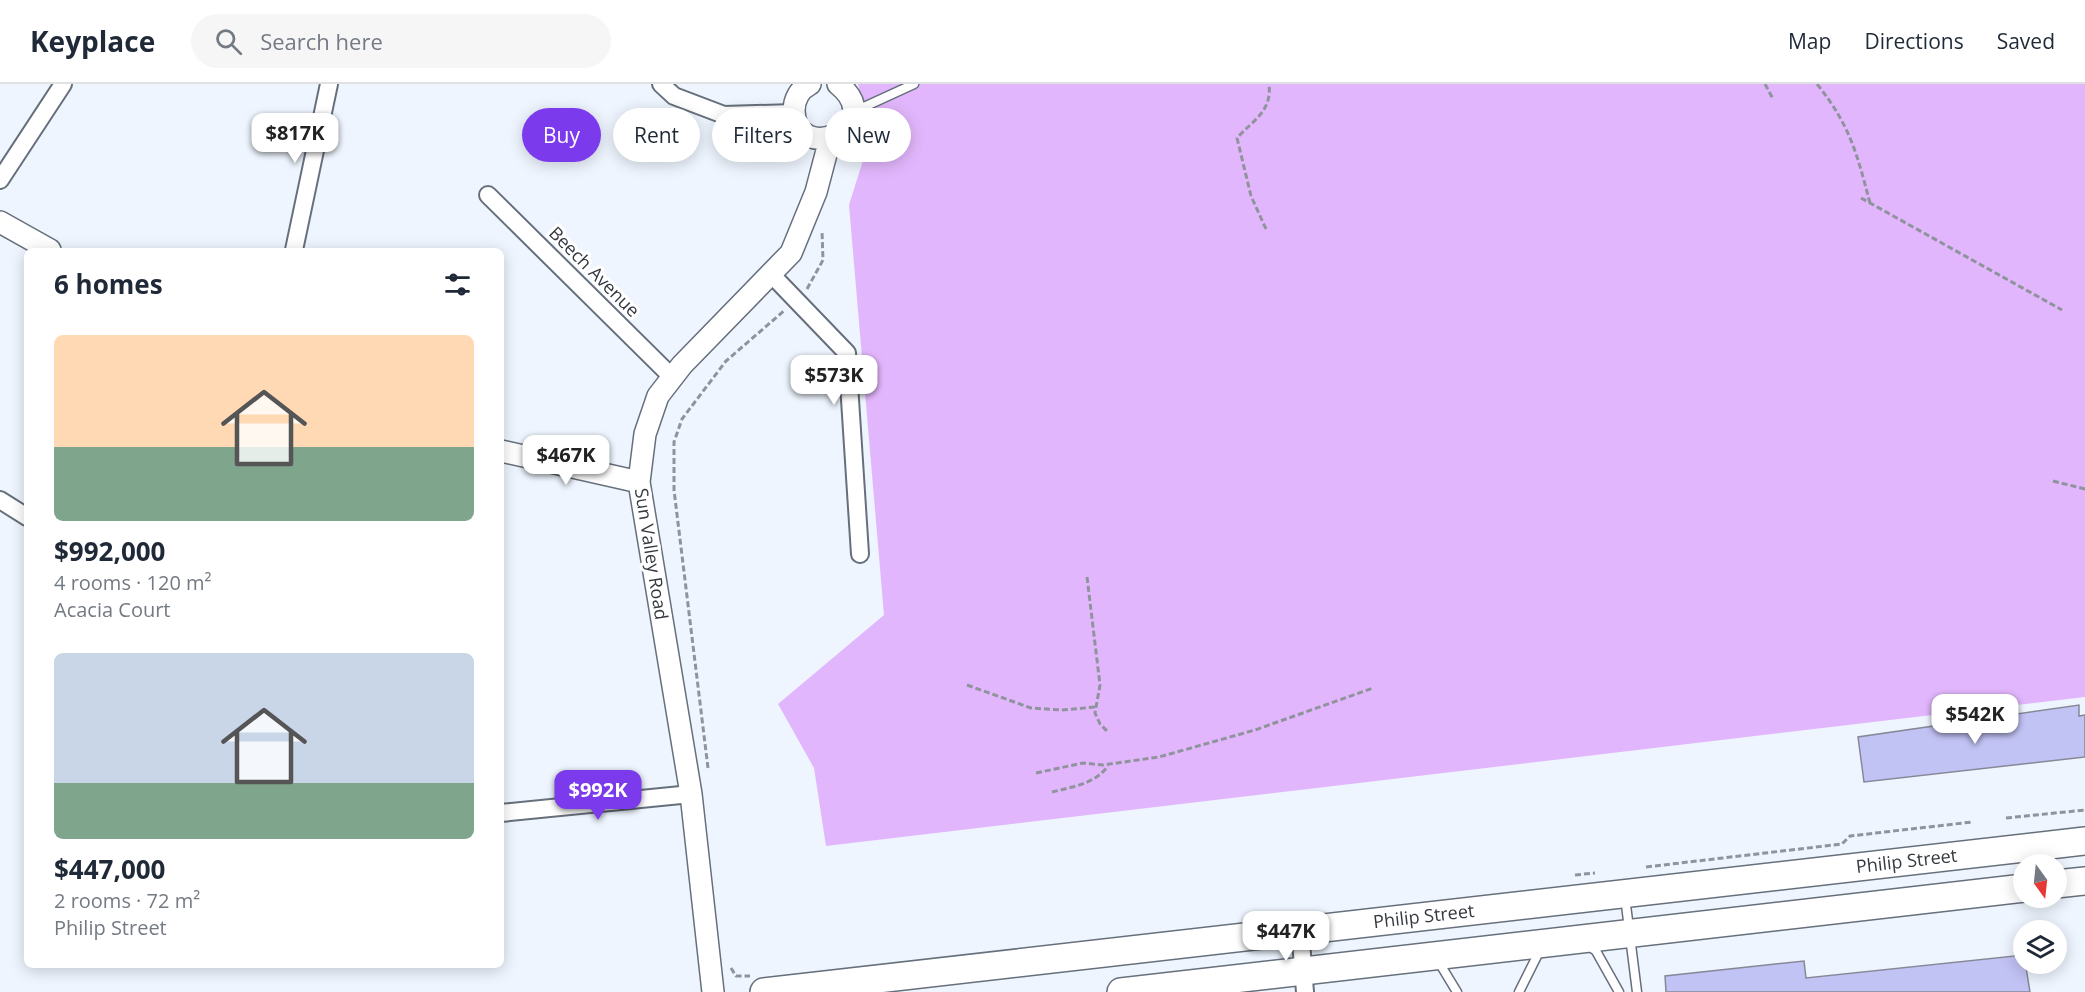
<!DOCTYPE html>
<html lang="en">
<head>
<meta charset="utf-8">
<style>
  body { margin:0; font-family:"Open Sans",sans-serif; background:#f6f6f7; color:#1f2937; height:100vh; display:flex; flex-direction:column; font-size:22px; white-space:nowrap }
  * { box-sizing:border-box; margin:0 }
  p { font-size:20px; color:#747a83 }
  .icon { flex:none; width:33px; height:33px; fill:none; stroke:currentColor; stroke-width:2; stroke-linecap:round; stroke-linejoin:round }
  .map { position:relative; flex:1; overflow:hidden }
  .drawer { position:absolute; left:24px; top:164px; width:480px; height:720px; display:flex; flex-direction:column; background:#fff; border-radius:9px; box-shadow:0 3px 15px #0003 }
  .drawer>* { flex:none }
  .top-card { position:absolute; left:522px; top:24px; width:570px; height:54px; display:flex; gap:12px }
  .needle { width:39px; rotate:165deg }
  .buttons { position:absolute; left:2013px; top:770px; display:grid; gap:12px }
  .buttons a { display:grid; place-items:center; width:54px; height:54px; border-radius:50%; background:#fff; box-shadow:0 3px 15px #0003; font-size:30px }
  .price { position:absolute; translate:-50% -51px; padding:0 14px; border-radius:12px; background:#fff; color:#222; font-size:20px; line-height:39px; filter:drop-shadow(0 2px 3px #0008) }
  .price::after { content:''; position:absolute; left:50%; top:36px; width:18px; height:14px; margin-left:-9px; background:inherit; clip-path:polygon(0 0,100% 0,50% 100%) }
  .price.active { background:#7c3aed; color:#fff }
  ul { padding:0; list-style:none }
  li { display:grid; align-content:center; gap:12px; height:318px; padding:0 30px }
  li span { display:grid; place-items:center; height:186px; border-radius:9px; color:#555 }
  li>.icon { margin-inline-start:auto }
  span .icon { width:108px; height:108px; fill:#fffc; stroke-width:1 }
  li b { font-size:26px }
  h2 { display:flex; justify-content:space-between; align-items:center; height:72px; padding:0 30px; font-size:26px }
  .pill { padding:0 21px; border-radius:27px; background:#fff; box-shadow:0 3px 15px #0003; font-size:21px; line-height:54px }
  .pill.active { background:#7c3aed; color:#fff }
  header { display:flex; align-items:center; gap:36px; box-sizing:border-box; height:84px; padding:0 30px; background:#fff; border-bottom:2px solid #e0e1e3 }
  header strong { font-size:28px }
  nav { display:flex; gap:33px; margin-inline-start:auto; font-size:21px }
  .search { width:420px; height:54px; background:#f6f6f7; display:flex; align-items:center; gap:15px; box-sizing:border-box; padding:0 21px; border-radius:33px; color:#747a83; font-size:22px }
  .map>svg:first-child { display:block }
  .green { fill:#e2b6fc }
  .building { fill:#c2c3f5; stroke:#878897; stroke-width:1.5 }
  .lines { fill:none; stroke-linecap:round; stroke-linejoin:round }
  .service-casing { stroke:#666f7c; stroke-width:11 }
  .minor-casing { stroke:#666f7c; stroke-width:20 }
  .tertiary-casing { stroke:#666f7c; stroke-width:24 }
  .primary-casing { stroke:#666f7c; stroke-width:30 }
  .path { stroke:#8f949c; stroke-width:3; stroke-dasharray:6 3; stroke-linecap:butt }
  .service { stroke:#fff; stroke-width:8 }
  .minor { stroke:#fff; stroke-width:16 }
  .tertiary { stroke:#fff; stroke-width:21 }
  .primary { stroke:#fff; stroke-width:27 }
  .labels { text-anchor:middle; stroke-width:6; stroke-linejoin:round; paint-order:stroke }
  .street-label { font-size:18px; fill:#35393f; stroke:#fff }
</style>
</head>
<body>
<header>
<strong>Keyplace</strong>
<div class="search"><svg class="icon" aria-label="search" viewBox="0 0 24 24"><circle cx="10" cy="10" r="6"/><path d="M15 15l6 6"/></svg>Search here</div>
<nav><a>Map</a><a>Directions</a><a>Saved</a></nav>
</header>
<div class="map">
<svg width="2085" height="908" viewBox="0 0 2085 908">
  <rect width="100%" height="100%" fill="#eef5fe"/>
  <path class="green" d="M 858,0 L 2085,0 L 2085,613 L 826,762 L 814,684 L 778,620 L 884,531 L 849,121 L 869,57 Z"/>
  <path class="building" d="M 2079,621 L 2079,632 L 2085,631 L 2085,673 L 1864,698 L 1858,653 Z
    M 2024,871 L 2030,908 L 1666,908 L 1665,892 L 1804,877 L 1806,894 Z"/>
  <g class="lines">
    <g class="service-casing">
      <path id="service" d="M 853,28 L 914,0
        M 1625,813 L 1637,908
        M 1588,861 L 1596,867 L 1619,908
        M 1437,875 L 1457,908
        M 1519,908 L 1541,864"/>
    </g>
    <g class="minor-casing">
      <path id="minor" d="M 661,0 L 674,12 L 724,31 L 794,29
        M 0,96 L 63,0
        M 488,111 L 672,293
        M 294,166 L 329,0
        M 771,190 L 847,269 L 860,470
        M 0,416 L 27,433
        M 501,729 L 691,710
        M 1300,845 L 1305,908"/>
    </g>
    <g class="tertiary-casing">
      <path id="tertiary" d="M 810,0 C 800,5 794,15 794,27 C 796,83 890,42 838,0
        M 0,138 L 50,166
        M 501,367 L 639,398
        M 713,908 L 691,710 L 639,398 L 645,350 L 658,312 L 682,281 L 791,169 L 816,108 L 830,55"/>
    </g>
    <g class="primary-casing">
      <g id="primary">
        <path d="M 2056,800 L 2085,797"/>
        <path id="s1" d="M 764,908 L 2085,757"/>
        <path d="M 1121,908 L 2024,804"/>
      </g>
    </g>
    <path class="path" d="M 1765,0 L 1773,15
      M 1817,0 C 1850,41 1857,70 1870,119
      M 1861,114 L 2062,226
      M 1266,145 L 1251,112 L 1237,54 C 1253,36 1272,28 1269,0
      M 807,205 L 823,176 L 822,147
      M 2053,397 L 2085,405
      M 1087,493 L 1100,601 L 1095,629 L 1100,640 L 1109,649
      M 967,601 L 1031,624 L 1061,626 L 1096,623
      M 708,684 L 674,406 L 674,358 L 682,335 L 726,277 L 785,226
      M 1036,689 L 1083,679 L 1103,681 L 1159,673 L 1255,646 L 1373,604
      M 1052,708 C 1072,703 1095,700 1108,682
      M 2006,734 L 2085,726
      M 1646,783 L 1842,760 L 1850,752 L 1972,738
      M 1575,791 L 1595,789
      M 731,884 L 736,892 L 750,892"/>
    <use href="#service" class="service"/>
    <use href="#minor" class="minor"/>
    <use href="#tertiary" class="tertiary"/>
    <use href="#primary" class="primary"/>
  </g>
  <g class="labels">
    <g class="street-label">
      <text transform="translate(594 188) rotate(45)" y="6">Beech Avenue</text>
      <text transform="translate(651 470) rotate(81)" y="6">Sun Valley Road</text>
      <text dy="6" stroke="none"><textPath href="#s1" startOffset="1150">Philip Street</textPath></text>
      <text dy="6" stroke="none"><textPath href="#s1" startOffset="664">Philip Street</textPath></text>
    </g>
  </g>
</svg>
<div class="buttons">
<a><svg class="needle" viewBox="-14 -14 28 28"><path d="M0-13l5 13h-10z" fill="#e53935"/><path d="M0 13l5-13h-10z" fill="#747a83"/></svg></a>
<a><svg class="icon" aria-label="layers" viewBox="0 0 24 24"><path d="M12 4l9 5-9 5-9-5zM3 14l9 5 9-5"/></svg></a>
</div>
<b class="price" style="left:295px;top:80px">$817K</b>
<b class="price" style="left:834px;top:322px">$573K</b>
<b class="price" style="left:566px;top:402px">$467K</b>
<b class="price" style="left:1975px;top:661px">$542K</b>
<b class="price active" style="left:598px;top:737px">$992K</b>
<b class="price" style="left:1286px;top:878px">$447K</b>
<div class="top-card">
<a class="pill active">Buy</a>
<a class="pill">Rent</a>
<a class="pill">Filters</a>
<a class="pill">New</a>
</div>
<section class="drawer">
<h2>6 homes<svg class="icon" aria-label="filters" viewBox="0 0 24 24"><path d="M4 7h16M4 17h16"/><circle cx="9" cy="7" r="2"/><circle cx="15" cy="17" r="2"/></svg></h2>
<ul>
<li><span style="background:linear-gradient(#ffd9b3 60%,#7fa58c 0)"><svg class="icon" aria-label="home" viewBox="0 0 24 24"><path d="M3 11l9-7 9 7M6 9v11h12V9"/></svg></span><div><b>$992,000</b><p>4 rooms · 120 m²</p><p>Acacia Court</p></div></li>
<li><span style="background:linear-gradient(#c9d6e8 70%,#7fa58c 0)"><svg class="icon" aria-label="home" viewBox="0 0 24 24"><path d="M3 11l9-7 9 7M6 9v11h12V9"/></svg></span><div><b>$447,000</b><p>2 rooms · 72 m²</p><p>Philip Street</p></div></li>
</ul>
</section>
</div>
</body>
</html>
